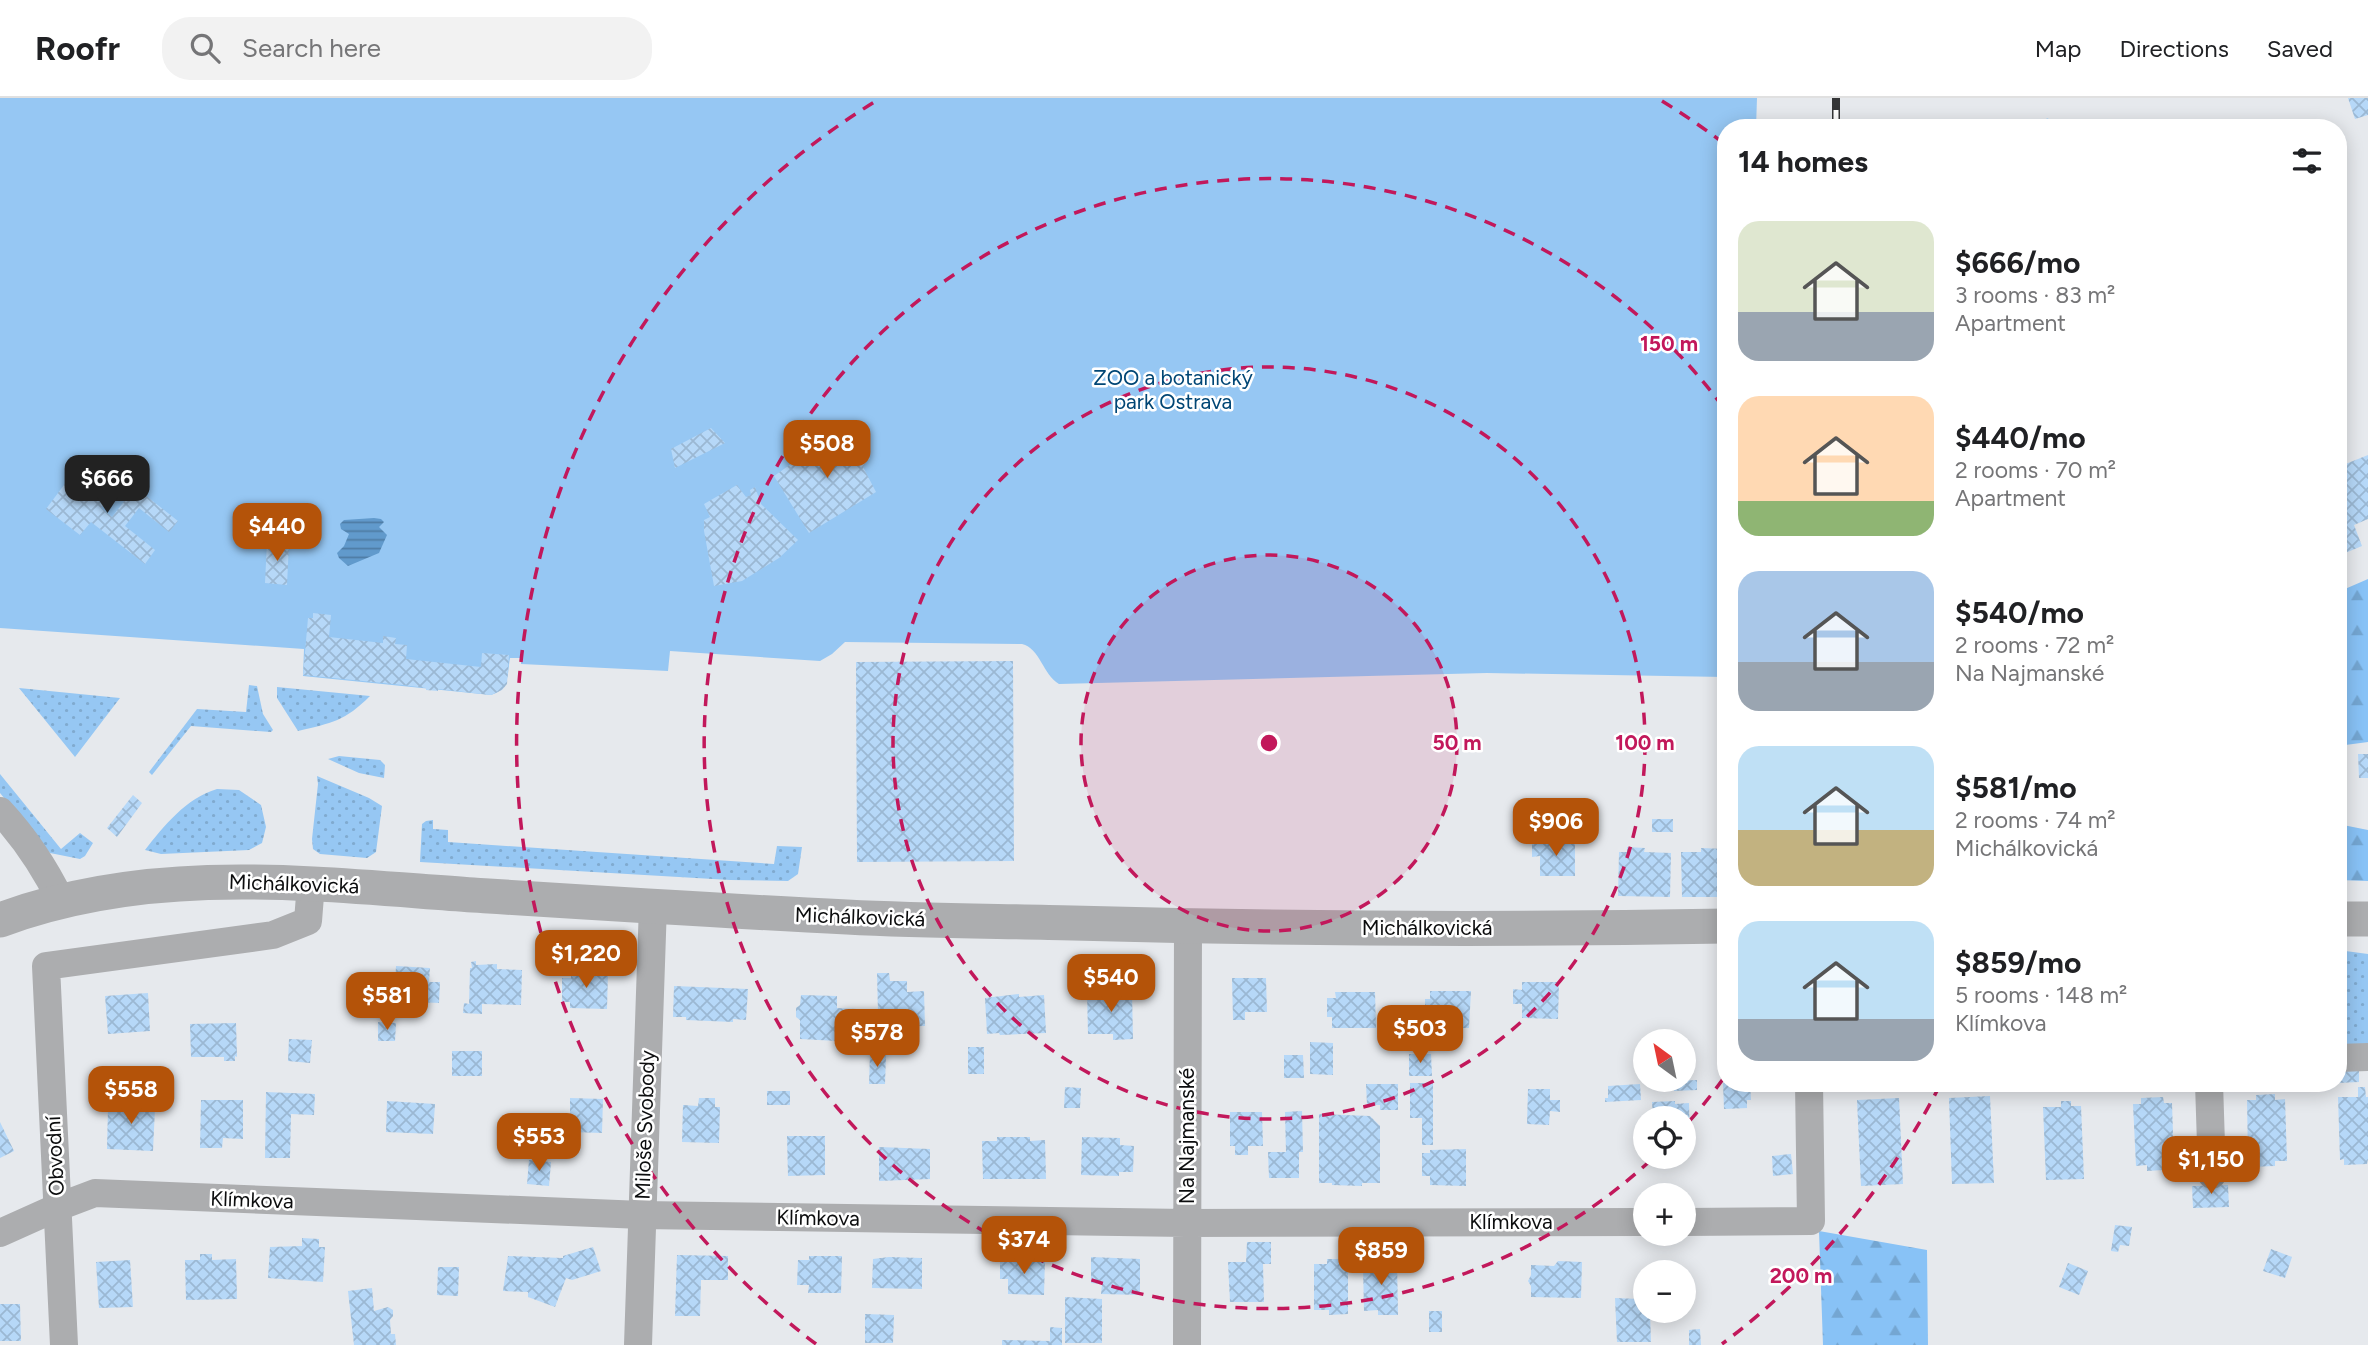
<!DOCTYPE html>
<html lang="en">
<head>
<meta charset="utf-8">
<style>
  body { margin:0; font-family:Figtree,sans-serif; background:#f2f2f2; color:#202124; height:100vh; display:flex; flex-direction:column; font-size:26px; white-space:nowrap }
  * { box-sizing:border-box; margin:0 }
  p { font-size:23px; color:#757577 }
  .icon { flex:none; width:38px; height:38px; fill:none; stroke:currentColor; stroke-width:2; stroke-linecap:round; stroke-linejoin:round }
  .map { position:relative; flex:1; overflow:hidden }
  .panel { position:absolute; left:1717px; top:21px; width:630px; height:973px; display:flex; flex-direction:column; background:#fff; border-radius:28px; box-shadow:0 4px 18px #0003 }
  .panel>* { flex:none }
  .needle { width:46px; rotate:327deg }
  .fabs { position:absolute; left:1633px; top:931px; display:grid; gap:14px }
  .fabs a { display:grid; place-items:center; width:63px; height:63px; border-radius:50%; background:#fff; box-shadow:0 4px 18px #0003; font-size:35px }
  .price { position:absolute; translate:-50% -60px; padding:0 16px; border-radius:14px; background:#b45309; color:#fff; font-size:23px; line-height:46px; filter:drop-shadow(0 2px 4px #0008) }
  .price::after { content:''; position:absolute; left:50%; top:42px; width:21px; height:16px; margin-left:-10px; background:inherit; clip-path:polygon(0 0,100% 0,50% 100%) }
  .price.active { background:#222; color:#fff }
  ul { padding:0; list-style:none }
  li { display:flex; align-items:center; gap:21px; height:175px; padding:0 21px }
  li span { display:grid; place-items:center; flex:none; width:196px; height:140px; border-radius:21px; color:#555 }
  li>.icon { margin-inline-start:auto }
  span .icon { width:84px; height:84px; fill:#fffc; stroke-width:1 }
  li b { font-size:30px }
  h2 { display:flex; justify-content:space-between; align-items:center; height:84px; padding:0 21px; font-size:30px }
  header { display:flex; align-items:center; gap:42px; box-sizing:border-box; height:98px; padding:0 35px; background:#fff; border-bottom:2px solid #e0e0e0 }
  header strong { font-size:33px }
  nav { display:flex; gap:38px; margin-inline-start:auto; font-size:24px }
  .search { width:490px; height:63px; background:#f2f2f2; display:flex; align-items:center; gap:18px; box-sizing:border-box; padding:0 24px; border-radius:28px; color:#757577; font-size:26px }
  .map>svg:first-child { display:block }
  .grass { fill:url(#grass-dots) }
  .forest { fill:url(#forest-firs) }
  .park { fill:#96c7f3 }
  .water { fill:url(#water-rules) }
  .building { fill:url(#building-cross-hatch) }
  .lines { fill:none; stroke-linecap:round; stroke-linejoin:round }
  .minor { stroke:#acadaf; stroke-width:28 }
  .tertiary { stroke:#acadaf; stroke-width:35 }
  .rail-casing { stroke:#343537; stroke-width:8 }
  .rail { stroke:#fff; stroke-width:5; stroke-dasharray:16; stroke-linecap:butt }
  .ring { fill:none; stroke:#c2185b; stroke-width:3.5; stroke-dasharray:12 9 }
  .labels { text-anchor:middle; stroke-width:5; stroke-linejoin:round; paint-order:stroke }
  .park-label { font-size:21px; fill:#004675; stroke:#fff }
  .street-label { font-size:21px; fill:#0c0d0e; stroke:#fff }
  .centre { fill:#c2185b; stroke:#fff; stroke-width:3.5 }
  .ring-label { font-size:21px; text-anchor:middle; font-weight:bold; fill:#c2185b; stroke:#fff; stroke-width:5; stroke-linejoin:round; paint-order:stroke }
</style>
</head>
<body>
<header>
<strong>Roofr</strong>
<div class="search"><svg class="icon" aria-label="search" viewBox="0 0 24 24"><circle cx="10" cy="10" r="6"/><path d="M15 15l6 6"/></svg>Search here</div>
<nav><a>Map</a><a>Directions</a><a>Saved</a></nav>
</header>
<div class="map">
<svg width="2368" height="1247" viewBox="0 0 2368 1247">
  <defs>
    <pattern id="grass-dots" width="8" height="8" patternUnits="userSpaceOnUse" patternTransform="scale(1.75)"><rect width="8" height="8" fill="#96c7f3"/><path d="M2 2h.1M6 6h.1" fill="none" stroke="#80aacf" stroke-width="1.8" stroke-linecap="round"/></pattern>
    <pattern id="forest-firs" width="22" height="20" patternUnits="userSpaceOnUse" patternTransform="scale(1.75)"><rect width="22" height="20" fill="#88c2f6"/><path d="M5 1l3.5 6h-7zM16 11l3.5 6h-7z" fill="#74a6d2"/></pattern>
    <pattern id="water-rules" width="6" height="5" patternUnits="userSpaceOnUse" patternTransform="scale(1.75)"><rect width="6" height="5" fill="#619acc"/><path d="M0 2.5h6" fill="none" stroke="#4e7ca4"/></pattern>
    <pattern id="building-cross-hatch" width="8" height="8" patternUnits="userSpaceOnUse" patternTransform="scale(1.75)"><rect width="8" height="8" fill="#b6d8f8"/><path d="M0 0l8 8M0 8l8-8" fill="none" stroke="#9bb8d3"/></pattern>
  </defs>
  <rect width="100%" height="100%" fill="#e6e9ed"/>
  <path class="grass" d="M 249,587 L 257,588 L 263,616 L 273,632 L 271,634 L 191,628 L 152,677 L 149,674 L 197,611 L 246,614 Z
    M 19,590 L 120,600 L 75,659 Z
    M 277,590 L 277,589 L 370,598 C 345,623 332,625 298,633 L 277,600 Z
    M 339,658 L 380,662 L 385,667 L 384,680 L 359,675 L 328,661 Z
    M 0,676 L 61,751 L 80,735 L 93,745 L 85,758 L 80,761 L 50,755 L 0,695 Z
    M 317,678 L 369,700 L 382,708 L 376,754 L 367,760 L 320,756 L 313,751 L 312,741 L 318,686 Z
    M 217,691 L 239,692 L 261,707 L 266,729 L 262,745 L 249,752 L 161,756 L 145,752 C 164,728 186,700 217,691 Z
    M 433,722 L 433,731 L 448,732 L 448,744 L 774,766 L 777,748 L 802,749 L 798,776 L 788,783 L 730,782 L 420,764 L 422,726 L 426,723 Z
    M 2338,852 L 2368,856 L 2368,948 L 2338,948 Z"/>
  <path class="forest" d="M 2368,481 L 2368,644 L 2338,648 L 2338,494 Z
    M 2338,726 L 2368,732 L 2368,783 L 2338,782 Z
    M 1819,1133 L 1927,1152 L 1928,1247 L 1823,1247 Z"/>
  <path class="park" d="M 0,0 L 1757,0 L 1756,30 L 1726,30 L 1725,579 L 1487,575 L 1059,586 C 1043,577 1040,550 1022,546 L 845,544 L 832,556 L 820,563 L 670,553 L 668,573 L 521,566 L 521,560 L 510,560 C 507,577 510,591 491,597 L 303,578 L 304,551 L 0,530 Z"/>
  <path class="water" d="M 374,420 L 381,421 L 384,424 L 379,429 L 387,437 L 379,455 L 348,468 L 339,460 L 337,455 L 344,448 L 349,436 L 341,431 L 340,426 L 344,422 Z"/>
  <path class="building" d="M 2348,0 L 2368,0 L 2368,17 L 2355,21 Z
    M 2048,20 L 2052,30 L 2024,30 Z
    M 848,326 L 856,339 L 849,343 L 870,360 L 863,369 L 876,394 L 809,435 L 774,378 Z
    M 711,330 L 725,345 L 675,370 L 671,351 Z
    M 2368,357 L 2368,421 L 2354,427 L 2362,448 L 2338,458 L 2338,369 Z
    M 73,375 L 108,401 L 101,410 L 112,419 L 135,389 L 178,423 L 169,434 L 139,410 L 125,428 L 155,452 L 145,466 L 91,424 L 80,437 L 46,411 Z
    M 737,387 L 746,399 L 751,397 L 750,392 L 755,389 L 761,406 L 798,442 L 779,460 L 742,483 L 714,488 L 704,433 L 704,422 L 710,419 L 704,406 Z
    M 267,444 L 289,445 L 287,487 L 265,485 Z
    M 313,515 L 331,517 L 329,539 L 383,545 L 383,538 L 396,540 L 395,546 L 407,547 L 406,561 L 481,569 L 482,555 L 509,557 L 507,586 L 502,592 L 491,597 L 438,591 L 438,593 L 426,592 L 426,590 L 403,587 L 303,577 L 308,520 L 313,520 Z
    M 1013,563 L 1014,763 L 857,764 L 856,564 Z
    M 2358,656 L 2368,656 L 2368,680 L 2359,680 Z
    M 133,697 L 142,705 L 117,739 L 107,730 Z
    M 1652,721 L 1673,721 L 1673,734 L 1652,734 Z
    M 1575,743 L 1575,778 L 1540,778 L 1540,758 L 1532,759 L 1532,744 Z
    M 1627,749 L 1645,750 L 1644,754 L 1671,755 L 1670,799 L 1618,798 L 1619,754 L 1627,754 Z
    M 1701,750 L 1726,751 L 1726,799 L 1682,799 L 1681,754 L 1701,754 Z
    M 476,863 L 476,867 L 497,866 L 497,871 L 522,872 L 521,907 L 482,906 L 482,916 L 463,915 L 464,905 L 469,906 L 470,870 L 472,870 L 471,864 Z
    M 396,868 L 430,870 L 429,884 L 440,884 L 439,905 L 394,903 Z
    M 571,874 L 608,875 L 607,911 L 570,910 L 570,904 L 562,904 L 562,880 L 571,880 Z
    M 877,875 L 889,875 L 890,883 L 907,883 L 907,894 L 924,893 L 925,928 L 889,929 L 889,914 L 878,915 Z
    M 1232,880 L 1266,880 L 1267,914 L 1245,914 L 1245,922 L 1233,922 Z
    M 1522,884 L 1559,884 L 1558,921 L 1522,920 L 1522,906 L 1513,906 L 1513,891 L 1522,892 Z
    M 674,888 L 748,891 L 746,922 L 733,921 L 733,924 L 686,922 L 686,919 L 673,919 Z
    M 1087,893 L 1132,893 L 1133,941 L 1113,942 L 1113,936 L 1088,936 Z
    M 1430,893 L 1471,893 L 1469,930 L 1425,930 L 1425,901 L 1430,901 Z
    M 1335,894 L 1375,894 L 1376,930 L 1332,930 L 1332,919 L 1327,919 L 1327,900 L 1336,900 Z
    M 148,895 L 150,933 L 108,936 L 105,898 Z
    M 1019,896 L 1019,899 L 1044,897 L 1046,935 L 1000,937 L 999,935 L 987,936 L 985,900 Z
    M 801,897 L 837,898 L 837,910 L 857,911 L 856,944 L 800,941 L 800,922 L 796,919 L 796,910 L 800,907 Z
    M 378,924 L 396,925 L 395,943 L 378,943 Z
    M 236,925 L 237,959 L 235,958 L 235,963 L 224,963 L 224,959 L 191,959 L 190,926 Z
    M 289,941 L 312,942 L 310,965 L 288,963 Z
    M 1310,944 L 1333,945 L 1333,977 L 1310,976 Z
    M 968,949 L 984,949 L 984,976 L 968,976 Z
    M 452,953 L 482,953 L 482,978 L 452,978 Z
    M 870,956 L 886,957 L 885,986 L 869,986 Z
    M 1409,956 L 1431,956 L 1432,978 L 1409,978 Z
    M 1284,957 L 1303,957 L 1304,980 L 1284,980 Z
    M 2359,971 L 2359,984 L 2338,985 L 2338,972 Z
    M 1697,982 L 1697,992 L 1674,993 L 1674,983 Z
    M 1410,985 L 1433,985 L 1433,1047 L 1422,1047 L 1422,1020 L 1410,1020 Z
    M 1723,985 L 1750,985 L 1751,1002 L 1747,1002 L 1747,1010 L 1724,1011 Z
    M 2045,985 L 2078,985 L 2078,989 L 2045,990 Z
    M 1366,986 L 1398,986 L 1398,1012 L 1380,1012 L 1380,1007 L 1367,1007 Z
    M 1640,986 L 1641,1002 L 1605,1004 L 1605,1000 L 1608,1000 L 1608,988 Z
    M 1065,989 L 1081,990 L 1080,1010 L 1064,1010 Z
    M 2358,989 L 2365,989 L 2366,999 L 2368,999 L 2368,1061 L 2367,1066 L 2344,1067 L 2344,1061 L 2340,1062 L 2338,999 L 2358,999 Z
    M 1528,991 L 1550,991 L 1550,1002 L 1560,1002 L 1560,1014 L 1550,1013 L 1549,1027 L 1527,1026 Z
    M 767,993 L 790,993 L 790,1007 L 767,1007 Z
    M 266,994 L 315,996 L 314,1017 L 291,1016 L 290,1060 L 265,1060 Z
    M 2275,996 L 2275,1002 L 2285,1001 L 2287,1063 L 2275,1063 L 2275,1068 L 2250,1069 L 2250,1064 L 2248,1064 L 2247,1002 L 2256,1002 L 2256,997 Z
    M 1990,998 L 1994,1085 L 1952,1086 L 1949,1000 Z
    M 2163,999 L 2164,1005 L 2172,1005 L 2174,1066 L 2162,1067 L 2163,1072 L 2147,1073 L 2147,1067 L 2136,1068 L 2133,1006 L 2141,1006 L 2141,1000 Z
    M 570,1000 L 603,1001 L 602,1035 L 570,1034 Z
    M 699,1000 L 715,1000 L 715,1009 L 720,1009 L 719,1045 L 682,1044 L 683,1007 L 698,1008 Z
    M 1899,1000 L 1903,1086 L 1861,1088 L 1857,1002 Z
    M 115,1001 L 144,1002 L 144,1010 L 155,1010 L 153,1053 L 107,1051 L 108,1009 L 115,1009 Z
    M 201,1002 L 243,1002 L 243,1041 L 223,1040 L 222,1050 L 200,1050 Z
    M 387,1003 L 435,1006 L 433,1036 L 386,1034 Z
    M 1675,1003 L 1675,1006 L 1689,1005 L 1690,1053 L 1684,1053 L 1684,1020 L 1653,1020 L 1652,1004 Z
    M 2061,1003 L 2071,1003 L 2071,1008 L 2081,1008 L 2084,1081 L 2046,1082 L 2043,1009 L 2061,1009 Z
    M 1302,1013 L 1303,1054 L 1299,1054 L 1299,1080 L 1269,1080 L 1268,1054 L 1286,1054 L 1285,1014 Z
    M 1230,1014 L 1262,1014 L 1263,1048 L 1248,1048 L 1248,1057 L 1235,1057 L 1235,1048 L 1230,1048 Z
    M 1319,1016 L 1370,1018 L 1380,1028 L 1380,1085 L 1362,1085 L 1362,1088 L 1332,1087 L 1332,1085 L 1319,1085 Z
    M 0,1024 L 14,1053 L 0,1060 Z
    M 787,1038 L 825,1038 L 825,1077 L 788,1078 Z
    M 997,1039 L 1030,1039 L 1030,1043 L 1045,1042 L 1046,1081 L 983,1081 L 982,1043 L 997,1043 Z
    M 1082,1039 L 1120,1040 L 1120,1047 L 1134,1048 L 1133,1074 L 1119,1074 L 1119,1078 L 1081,1077 Z
    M 879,1049 L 930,1051 L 930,1081 L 879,1083 Z
    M 1466,1051 L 1466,1088 L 1430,1087 L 1430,1078 L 1422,1078 L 1422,1055 L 1430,1055 L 1430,1052 Z
    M 1791,1056 L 1793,1076 L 1773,1078 L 1772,1058 Z
    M 529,1062 L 551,1064 L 549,1088 L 527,1086 Z
    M 2228,1087 L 2229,1109 L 2193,1110 L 2192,1088 Z
    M 2115,1127 L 2132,1129 L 2129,1148 L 2120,1147 L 2118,1154 L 2111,1153 Z
    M 302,1140 L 319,1141 L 319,1149 L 325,1149 L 323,1184 L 268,1180 L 270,1149 L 302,1148 Z
    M 1247,1144 L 1271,1144 L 1271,1166 L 1263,1166 L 1264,1204 L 1230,1204 L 1228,1164 L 1246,1164 Z
    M 593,1149 L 601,1173 L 572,1182 L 566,1180 L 555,1209 L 528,1199 L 528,1194 L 503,1193 L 508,1158 L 563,1160 L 563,1158 Z
    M 2271,1151 L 2292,1159 L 2285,1180 L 2263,1173 Z
    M 200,1156 L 212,1156 L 212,1162 L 236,1161 L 237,1201 L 186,1202 L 185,1162 L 200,1162 Z
    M 677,1157 L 728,1158 L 728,1182 L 701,1182 L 700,1218 L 675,1218 Z
    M 809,1158 L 842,1158 L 841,1195 L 808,1195 L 809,1187 L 797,1187 L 798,1162 L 809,1162 Z
    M 889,1159 L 922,1160 L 922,1191 L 872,1190 L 873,1161 Z
    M 1091,1159 L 1140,1161 L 1140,1197 L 1101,1196 L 1102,1186 L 1091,1185 Z
    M 1000,1160 L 1045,1161 L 1044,1197 L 1008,1196 L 1008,1181 L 1000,1181 Z
    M 1327,1161 L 1348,1161 L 1348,1216 L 1329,1217 L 1329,1212 L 1314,1212 L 1314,1166 L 1327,1166 Z
    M 130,1162 L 133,1209 L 99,1210 L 96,1164 Z
    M 1375,1162 L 1397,1162 L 1398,1217 L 1378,1217 L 1378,1212 L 1364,1213 L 1363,1167 L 1376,1167 Z
    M 1558,1163 L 1582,1164 L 1581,1200 L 1531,1199 L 1531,1188 L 1528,1183 L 1531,1177 L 1531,1167 L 1554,1168 Z
    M 2068,1165 L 2088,1173 L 2079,1197 L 2059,1189 Z
    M 438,1169 L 459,1169 L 458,1198 L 437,1197 Z
    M 372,1190 L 374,1213 L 388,1209 L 393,1212 L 393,1218 L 390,1222 L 391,1236 L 395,1236 L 396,1247 L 354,1247 L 348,1193 Z
    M 1065,1199 L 1102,1201 L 1102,1245 L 1065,1245 Z
    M 1615,1200 L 1640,1201 L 1640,1214 L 1650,1214 L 1651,1244 L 1617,1244 Z
    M 0,1206 L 20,1206 L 21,1243 L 0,1243 Z
    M 1429,1213 L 1442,1213 L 1442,1234 L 1429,1234 Z
    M 865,1216 L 894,1217 L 893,1245 L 865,1245 Z
    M 1050,1229 L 1062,1230 L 1062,1247 L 1002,1247 L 1002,1242 L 1050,1243 Z
    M 1700,1231 L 1701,1247 L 1689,1247 L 1689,1232 Z"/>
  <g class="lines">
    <path class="minor" d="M 0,713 C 25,740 45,770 61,803
      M 2338,960 L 2368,959
      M 2209,985 L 2212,1077
      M 1684,1124 L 1811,1123 L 1809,985
      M 0,1135 L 58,1109 L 95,1095 L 642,1117 L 1186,1125 L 1645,1124
      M 64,1247 L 46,868 L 273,837 L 308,823 L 311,785
      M 638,1247 L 653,807
      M 1187,1247 L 1188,828"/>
    <path class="tertiary" d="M 2338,821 L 2368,821
      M 0,822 C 154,765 314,786 473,797 C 598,805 722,813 847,819 C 922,823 998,823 1073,825 C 1290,831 1508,832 1726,828"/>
    <g class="rail-casing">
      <path id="rail" d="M 1836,28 L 1836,0"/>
    </g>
    <use href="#rail" class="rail"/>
  </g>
  <circle cx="1269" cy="645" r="188" fill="#c2185b" fill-opacity=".12"/>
  <g class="ring">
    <circle cx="1269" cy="645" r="188"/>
    <circle cx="1269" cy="645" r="376"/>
    <path d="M1723 981A565 565 0 0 1 1686 1027M1651 1062A565 565 0 1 1 1723 309"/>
    <path d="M1940 987A753 753 0 0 1 1722 1246M816 1246A753 753 0 0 1 876 3M1662 3A753 753 0 0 1 1722 44"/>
  </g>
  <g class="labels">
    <g class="park-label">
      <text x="1173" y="287">ZOO a botanický<tspan x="1173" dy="24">park Ostrava</tspan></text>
    </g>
    <g class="street-label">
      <text transform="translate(294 786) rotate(2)" y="7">Michálkovická</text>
      <text transform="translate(860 819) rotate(2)" y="7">Michálkovická</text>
      <text x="1427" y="837">Michálkovická</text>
      <text transform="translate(645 1027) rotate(-88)" y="7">Miloše Svobody</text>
      <text transform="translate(1187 1038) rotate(-90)" y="7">Na Najmanské</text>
      <text transform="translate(55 1058) rotate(-93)" y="7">Obvodní</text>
      <text transform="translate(252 1102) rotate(2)" y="7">Klímkova</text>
      <text transform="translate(818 1120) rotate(1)" y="7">Klímkova</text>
      <text x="1511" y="1131">Klímkova</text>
    </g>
  </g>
  <circle cx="1269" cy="645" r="10" class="centre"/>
  <g class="ring-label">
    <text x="1669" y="253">150 m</text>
    <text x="1457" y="652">50 m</text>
    <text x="1645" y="652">100 m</text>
    <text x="1801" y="1185">200 m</text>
  </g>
</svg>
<div class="fabs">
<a><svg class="needle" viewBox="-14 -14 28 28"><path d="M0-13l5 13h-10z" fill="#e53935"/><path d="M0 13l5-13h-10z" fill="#757577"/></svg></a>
<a><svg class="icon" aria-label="locate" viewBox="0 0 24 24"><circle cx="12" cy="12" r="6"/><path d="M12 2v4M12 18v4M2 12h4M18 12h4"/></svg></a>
<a>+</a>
<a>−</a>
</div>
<b class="price" style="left:827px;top:382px">$508</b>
<b class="price active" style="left:107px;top:417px">$666</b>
<b class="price" style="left:277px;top:465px">$440</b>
<b class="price" style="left:1556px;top:760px">$906</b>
<b class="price" style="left:586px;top:892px">$1,220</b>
<b class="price" style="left:1111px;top:916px">$540</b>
<b class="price" style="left:387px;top:934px">$581</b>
<b class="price" style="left:1420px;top:967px">$503</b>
<b class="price" style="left:877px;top:971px">$578</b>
<b class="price" style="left:131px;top:1028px">$558</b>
<b class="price" style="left:539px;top:1075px">$553</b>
<b class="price" style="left:2211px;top:1098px">$1,150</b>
<b class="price" style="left:1024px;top:1178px">$374</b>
<b class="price" style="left:1381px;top:1189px">$859</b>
<section class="panel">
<h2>14 homes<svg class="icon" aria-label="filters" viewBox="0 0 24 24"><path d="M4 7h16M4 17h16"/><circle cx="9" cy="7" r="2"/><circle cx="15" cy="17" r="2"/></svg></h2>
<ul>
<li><span style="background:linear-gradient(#dfe7d0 65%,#9aa5b1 0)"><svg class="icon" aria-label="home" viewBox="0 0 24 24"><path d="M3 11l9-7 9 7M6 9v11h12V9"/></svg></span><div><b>$666/mo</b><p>3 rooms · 83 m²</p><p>Apartment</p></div></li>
<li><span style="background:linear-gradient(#ffd9b3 75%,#8fb573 0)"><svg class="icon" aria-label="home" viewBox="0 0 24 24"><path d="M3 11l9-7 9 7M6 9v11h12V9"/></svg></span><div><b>$440/mo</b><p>2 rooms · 70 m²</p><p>Apartment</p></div></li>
<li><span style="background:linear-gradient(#a9c7e8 65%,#9aa5b1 0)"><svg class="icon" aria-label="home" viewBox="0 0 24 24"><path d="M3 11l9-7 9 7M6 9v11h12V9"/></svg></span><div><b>$540/mo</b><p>2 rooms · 72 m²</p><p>Na Najmanské</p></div></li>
<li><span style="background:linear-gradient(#bfe0f5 60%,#c2b280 0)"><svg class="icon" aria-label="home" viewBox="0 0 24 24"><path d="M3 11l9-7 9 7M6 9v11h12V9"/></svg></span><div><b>$581/mo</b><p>2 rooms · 74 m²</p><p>Michálkovická</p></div></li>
<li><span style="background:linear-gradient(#bfe0f5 70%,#9aa5b1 0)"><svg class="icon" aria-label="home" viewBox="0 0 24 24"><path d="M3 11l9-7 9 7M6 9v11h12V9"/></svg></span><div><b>$859/mo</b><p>5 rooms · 148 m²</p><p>Klímkova</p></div></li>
</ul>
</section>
</div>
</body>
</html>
